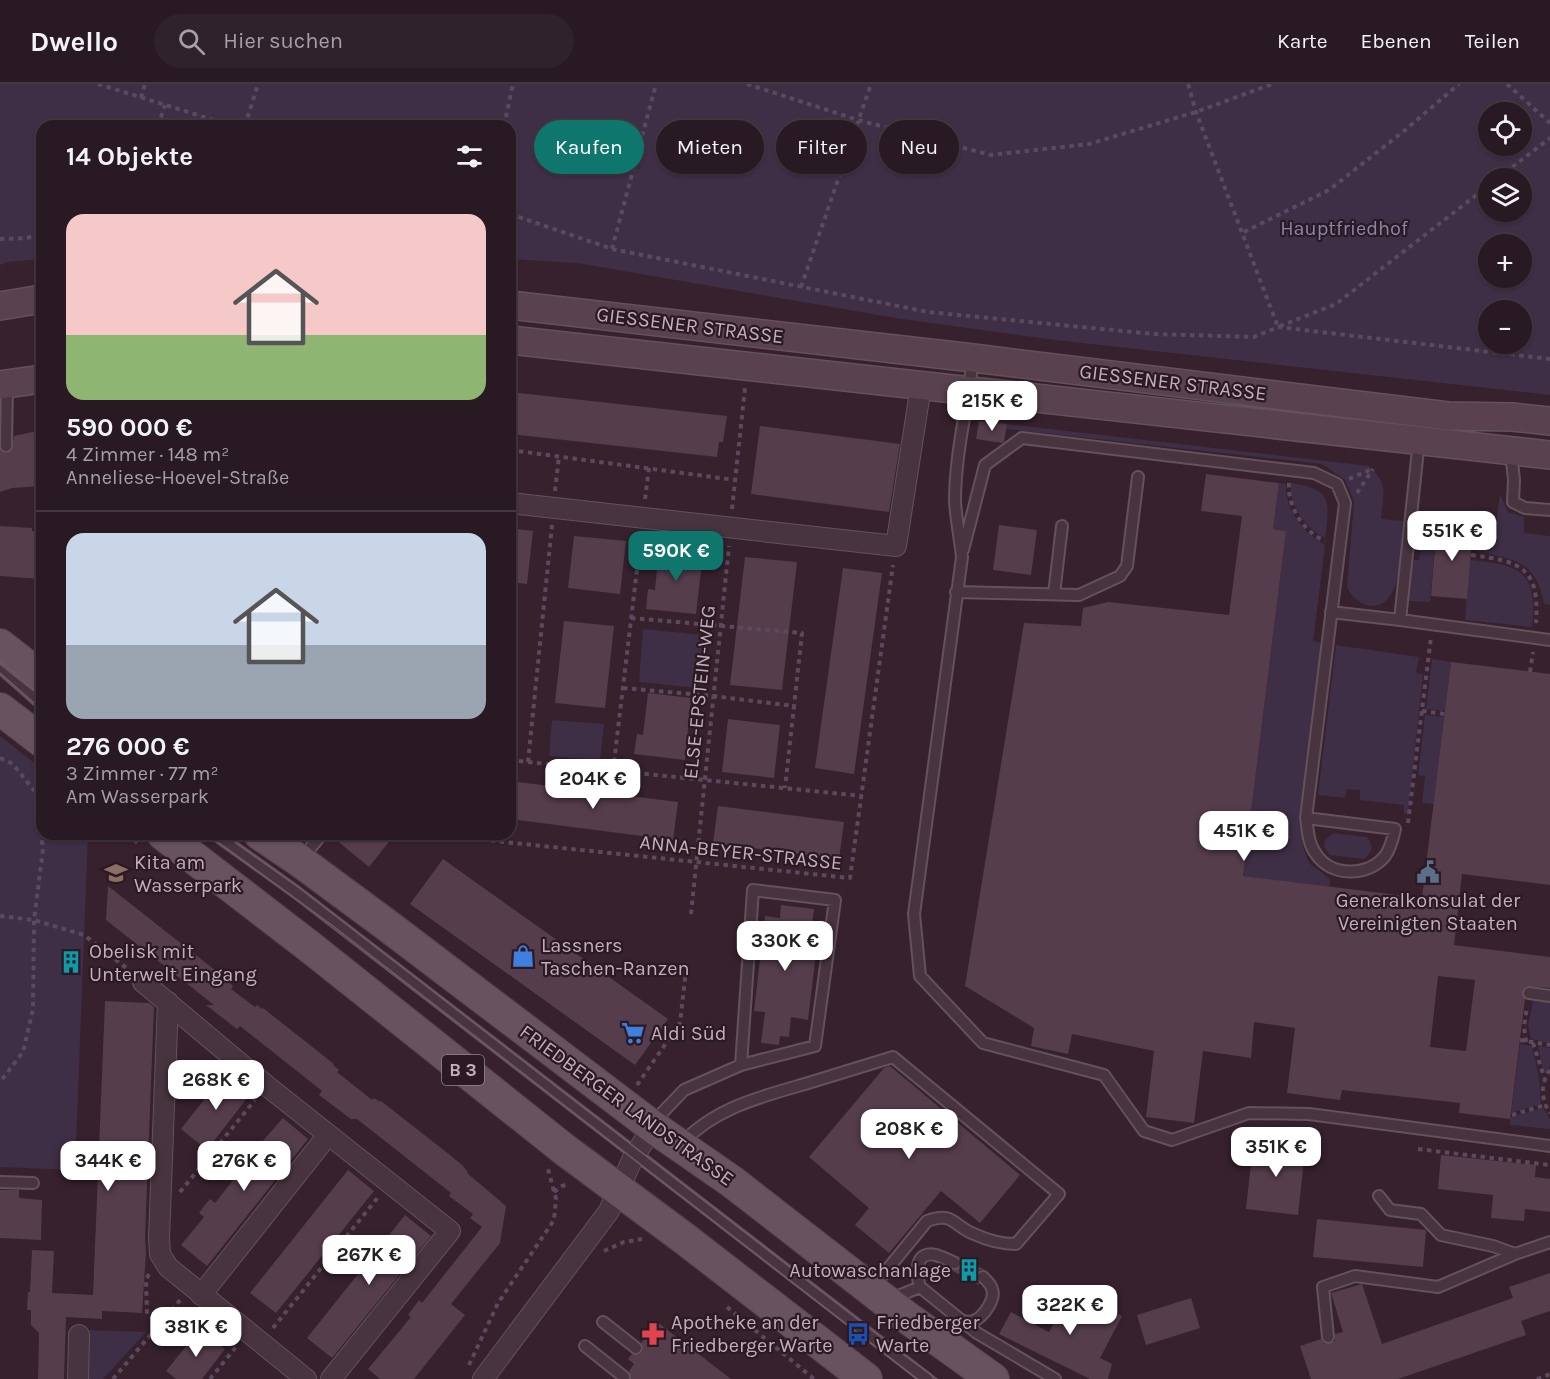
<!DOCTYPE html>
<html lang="de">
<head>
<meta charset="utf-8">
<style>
  body { margin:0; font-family:Karla,sans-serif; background:#30222a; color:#f1f3f6; height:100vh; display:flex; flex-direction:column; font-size:22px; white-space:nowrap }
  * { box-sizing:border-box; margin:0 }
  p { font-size:20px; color:#a5a0a5 }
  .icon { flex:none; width:33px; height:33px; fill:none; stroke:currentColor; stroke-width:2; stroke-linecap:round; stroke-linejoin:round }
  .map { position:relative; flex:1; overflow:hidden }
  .sheet { position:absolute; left:36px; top:36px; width:480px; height:720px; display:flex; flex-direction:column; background:#281922; border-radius:18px; box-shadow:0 2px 4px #0004,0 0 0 2px #443840 }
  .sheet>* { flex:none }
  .banner { position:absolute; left:534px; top:36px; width:570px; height:54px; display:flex; gap:12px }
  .controls { position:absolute; left:1478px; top:18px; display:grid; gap:12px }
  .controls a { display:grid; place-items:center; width:54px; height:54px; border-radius:50%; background:#281922; box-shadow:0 2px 4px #0004,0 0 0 2px #443840; font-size:30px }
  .price { position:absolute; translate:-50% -51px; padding:0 14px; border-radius:12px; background:#fff; color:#222; font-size:20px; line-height:39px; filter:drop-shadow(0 2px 3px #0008) }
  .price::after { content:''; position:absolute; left:50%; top:36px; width:18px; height:14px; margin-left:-9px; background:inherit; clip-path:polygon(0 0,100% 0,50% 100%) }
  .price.active { background:#0f766e; color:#fff }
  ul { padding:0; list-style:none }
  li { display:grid; align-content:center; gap:12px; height:318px; padding:0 30px }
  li+li { border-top:2px solid #443840 }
  li span { display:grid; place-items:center; height:186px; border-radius:18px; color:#555 }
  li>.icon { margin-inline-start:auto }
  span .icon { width:108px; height:108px; fill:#fffc; stroke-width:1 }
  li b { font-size:26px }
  h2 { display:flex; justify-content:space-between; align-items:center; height:72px; padding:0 30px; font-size:26px }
  .pill { padding:0 21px; border-radius:27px; background:#281922; box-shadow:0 2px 4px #0004,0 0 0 2px #443840; font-size:21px; line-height:54px }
  .pill.active { background:#0f766e; color:#fff }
  header { display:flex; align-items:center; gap:36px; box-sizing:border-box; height:84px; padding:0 30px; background:#281922; border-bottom:2px solid #443840 }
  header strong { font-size:28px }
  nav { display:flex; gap:33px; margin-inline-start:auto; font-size:21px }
  .search { width:420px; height:54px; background:#30222a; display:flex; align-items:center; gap:15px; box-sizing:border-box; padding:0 21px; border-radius:33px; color:#a5a0a5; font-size:22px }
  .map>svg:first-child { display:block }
  .green { fill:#3e2e46; fill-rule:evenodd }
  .building { fill:#563d4c; fill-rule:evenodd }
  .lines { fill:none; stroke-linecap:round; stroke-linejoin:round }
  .service-casing { stroke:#64515c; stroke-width:14 }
  .minor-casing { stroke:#64515c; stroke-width:22 }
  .secondary-casing { stroke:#64515c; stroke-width:30 }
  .primary-casing { stroke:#503d47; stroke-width:34 }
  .path { stroke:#5c495d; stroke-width:4; stroke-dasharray:4.5 4.5; stroke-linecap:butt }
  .service { stroke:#47343e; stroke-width:10 }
  .minor { stroke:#47343e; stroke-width:20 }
  .secondary { stroke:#59424e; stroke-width:27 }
  .primary { stroke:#67525e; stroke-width:32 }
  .tram { stroke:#705865; stroke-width:1.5 }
  .labels { text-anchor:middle; stroke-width:4.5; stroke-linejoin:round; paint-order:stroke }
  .shield { fill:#2b1a23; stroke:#95828c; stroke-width:1.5 }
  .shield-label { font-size:18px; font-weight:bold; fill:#c3aeb9 }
  .park-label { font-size:20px; fill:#8985a9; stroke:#2b1a23 }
  .street-label { font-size:20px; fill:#c3aeb9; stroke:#2b1a23 }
  .poi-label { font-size:20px; fill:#c3aeb9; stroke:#2b1a23; text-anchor:start }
</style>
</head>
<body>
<header>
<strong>Dwello</strong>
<div class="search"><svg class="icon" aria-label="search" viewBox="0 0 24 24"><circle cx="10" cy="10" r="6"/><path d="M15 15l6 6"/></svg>Hier suchen</div>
<nav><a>Karte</a><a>Ebenen</a><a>Teilen</a></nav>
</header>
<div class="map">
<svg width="1550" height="1295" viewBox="0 0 1550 1295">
  <rect width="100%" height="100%" fill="#36212d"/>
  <path class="green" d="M 0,0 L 1550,0 L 1550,311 L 1055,256 L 895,234 L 577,179 L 510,175 L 510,42 L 42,42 L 42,175 L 8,178 L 0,181 ZM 1488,28 L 1521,28 L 1521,62 L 1488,62 ZM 1488,94 L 1521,94 L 1521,128 L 1488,128 ZM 1488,160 L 1521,160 L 1521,194 L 1488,194 ZM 1488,226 L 1521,226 L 1521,260 L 1488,260 Z
    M 1007,340 L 1369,382 C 1389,400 1383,411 1381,435 L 1403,437 C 1401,460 1404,522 1372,522 C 1360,521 1351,512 1347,503 L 1354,417 L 1345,396 L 1322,380 L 1006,345 Z
    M 1279,399 L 1286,400 C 1285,427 1303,448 1325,461 L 1313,557 L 1322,559 L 1300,737 L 1303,763 L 1309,779 L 1330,795 L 1329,803 L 1243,792 L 1286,447 L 1273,445 Z
    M 1291,399 C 1332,405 1330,417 1325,454 C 1306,445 1288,420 1291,399 Z
    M 1500,410 L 1508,428 L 1524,433 L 1524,449 L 1550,452 L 1550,521 L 1544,520 C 1537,478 1514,474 1477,468 L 1477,460 L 1495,461 L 1496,447 L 1495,446 Z
    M 1423,439 L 1437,441 L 1430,518 L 1408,517 L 1413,476 L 1419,476 Z
    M 1470,476 C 1521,481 1538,487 1532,543 L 1465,536 Z
    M 643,545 L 703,551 L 699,604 L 639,598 Z
    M 1336,561 L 1419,573 L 1416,589 L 1423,590 L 1408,730 L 1404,729 L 1404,721 L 1360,716 L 1360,706 L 1347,705 L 1345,714 L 1318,711 Z
    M 1432,575 L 1451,578 L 1445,627 L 1426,625 Z
    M 1425,631 L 1445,633 L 1434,720 L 1422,719 L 1425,692 L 1418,691 Z
    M 552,636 L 604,640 L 600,676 L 549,672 Z
    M 0,652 L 42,685 L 42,750 L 88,750 L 75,1086 L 0,1083 Z
    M 1333,749 L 1367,753 C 1374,763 1373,767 1364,775 L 1330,771 L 1324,763 L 1325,756 Z
    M 1534,913 L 1550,915 L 1550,959 L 1531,955 L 1528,941 Z
    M 1520,960 L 1532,962 L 1539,993 L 1541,1020 L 1511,1029 Z
    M 1538,962 L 1550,964 L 1550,982 L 1546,989 L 1543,987 Z
    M 1543,1024 L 1550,1035 L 1550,1045 L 1510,1041 L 1510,1033 Z
    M 84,1246 L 146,1248 L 103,1295 L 82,1295 Z"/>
  <path class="building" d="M 510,308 L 727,332 L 723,358 L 719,358 L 717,373 L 510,350 Z
    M 979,337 L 1007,340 L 1004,358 L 1002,359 L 976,355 Z
    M 760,342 L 900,360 L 889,428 L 751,410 Z
    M 42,346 L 42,402 L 12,404 L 0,408 L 0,366 L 6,369 L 12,366 L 14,352 Z
    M 1206,390 L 1279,399 L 1273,445 L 1286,447 L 1243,792 L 1422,814 L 1451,578 L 1550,590 L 1550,801 L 1462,790 L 1454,861 L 1550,873 L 1550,904 L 1529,902 L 1526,902 L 1522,907 L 1525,915 L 1510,1035 L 1459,1029 L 1460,1019 L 1342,1006 L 1340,1016 L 1287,1009 L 1295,944 L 1254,938 L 1251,974 L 1203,967 L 1194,1039 L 1146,1033 L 1154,967 L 1072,950 L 1068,970 L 1031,962 L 1034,944 L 965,902 L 1024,539 L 1081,542 L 1083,524 L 1108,518 L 1229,531 L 1242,432 L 1201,427 ZM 1438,892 L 1475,896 L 1466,967 L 1430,963 Z
    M 999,441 L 1037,446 L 1031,491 L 993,486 Z
    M 1437,441 L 1473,444 L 1467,515 L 1431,512 Z
    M 0,442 L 32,444 L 32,447 L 42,448 L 42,495 L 0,492 Z
    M 510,444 L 533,447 L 527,500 L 510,498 Z
    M 574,452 L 626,457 L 620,510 L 568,504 Z
    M 659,464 L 703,469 L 696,530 L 646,525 L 648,505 L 655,506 Z
    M 745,473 L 797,478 L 782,606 L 730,601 Z
    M 843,484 L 882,489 L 854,690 L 815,684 Z
    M 564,537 L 614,542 L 605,624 L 555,619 Z
    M 648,609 L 691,614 L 685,676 L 634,670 L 637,650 L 643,651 Z
    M 728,635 L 780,641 L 774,694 L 722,688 Z
    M 510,697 L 678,718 L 673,756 L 510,735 Z
    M 718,722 L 844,738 L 839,775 L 713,759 Z
    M 329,750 L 395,750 L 369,783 Z
    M 443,775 L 668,935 L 635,981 L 410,820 Z
    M 108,802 L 225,894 L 233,902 L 231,905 L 255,923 L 257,921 L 262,925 L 263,924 L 334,980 L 333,981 L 339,986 L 337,988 L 372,1016 L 374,1014 L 380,1018 L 381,1017 L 450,1071 L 463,1082 L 468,1088 L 467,1089 L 506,1122 L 500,1159 L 451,1220 L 465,1231 L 414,1295 L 380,1295 L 368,1285 L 411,1233 L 408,1231 L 419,1216 L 422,1219 L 482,1143 L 470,1134 L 473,1130 L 449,1112 L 451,1109 L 357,1035 L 351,1035 L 319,1011 L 322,1007 L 240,942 L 237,945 L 206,921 L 214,921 L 106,836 Z
    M 781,821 L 814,825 L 810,860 L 817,861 L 808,936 L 791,933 L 789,953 L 780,952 L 779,961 L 761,959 L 765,928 L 754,927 L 765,832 L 780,834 Z
    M 105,917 L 149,919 L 154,923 L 145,1153 L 146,1168 L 142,1229 L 102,1227 L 102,1235 L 66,1233 L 64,1295 L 38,1295 L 39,1249 L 31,1241 L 31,1226 L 27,1226 L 28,1208 L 30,1208 L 32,1166 L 54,1167 L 52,1209 L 93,1211 Z
    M 890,982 L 1020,1091 L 980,1139 L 941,1107 L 889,1169 L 855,1141 L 869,1124 L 809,1073 L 884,984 Z
    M 225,989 L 251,1009 L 207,1066 L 181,1045 Z
    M 283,1034 L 308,1055 L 207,1182 L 181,1161 L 204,1133 L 199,1129 L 204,1122 L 210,1115 L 215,1119 L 249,1076 L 247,1075 Z
    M 1264,1055 L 1292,1058 L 1291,1065 L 1305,1067 L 1298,1131 L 1246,1125 L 1253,1061 L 1263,1062 Z
    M 1441,1071 L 1536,1081 L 1535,1093 L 1550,1095 L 1550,1128 L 1525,1125 L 1524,1137 L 1491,1134 L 1493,1111 L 1438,1105 Z
    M 348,1086 L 374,1107 L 276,1229 L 250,1209 Z
    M 0,1106 L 19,1106 L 19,1114 L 42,1116 L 41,1156 L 0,1154 Z
    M 405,1131 L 431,1152 L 332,1274 L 307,1254 Z
    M 1317,1135 L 1426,1146 L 1423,1183 L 1313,1173 Z
    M 958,1172 L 985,1186 L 980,1186 L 976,1191 L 979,1201 L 951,1186 L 956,1186 L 961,1183 L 962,1178 Z
    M 1550,1189 L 1550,1227 L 1521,1237 L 1526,1251 L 1398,1295 L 1311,1295 L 1300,1262 L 1321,1255 L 1324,1260 L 1329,1260 L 1335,1257 L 1335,1250 L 1343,1248 L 1331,1209 L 1362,1200 L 1382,1260 L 1513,1214 L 1509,1203 Z
    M 1071,1206 L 1122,1232 L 1100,1274 L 1112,1280 L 1108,1295 L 1090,1295 L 999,1250 L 1011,1228 L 1049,1248 Z
    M 1191,1214 L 1200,1244 L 1146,1261 L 1137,1231 Z
    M 657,1238 L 731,1295 L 631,1295 L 629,1287 L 634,1280 L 628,1275 L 632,1270 L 638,1271 L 642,1268 L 643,1264 L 641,1259 Z
    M 200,1245 L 225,1265 L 202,1295 L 176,1295 L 166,1287 Z"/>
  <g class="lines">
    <g class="service-casing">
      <path id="service" d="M 973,274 C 968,321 955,369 955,417 C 956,435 960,454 962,473 L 914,830 L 920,892 L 983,959 L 1104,991 L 1144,1047 L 1172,1056 L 1249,1029 L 1309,1030 L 1550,1062
        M 1419,356 L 1400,536 L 1550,556
        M 6,362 L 7,300
        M 1511,368 L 1514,396 L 1513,418 L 1525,424 L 1550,426
        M 963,466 L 985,381 L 1022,354 L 1314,389 L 1337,400 L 1345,419 L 1306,734 C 1308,746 1308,760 1316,770 C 1331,793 1368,793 1385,772 C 1391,764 1393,754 1395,745 L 1306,734
        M 956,508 L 1079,511 L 1120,492 L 1127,482 L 1138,393
        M 1054,510 L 1062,442
        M 1331,528 L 1400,536
        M 0,583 L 42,620
        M 215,750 L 296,808 L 927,1295
        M 302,774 L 322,750
        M 1529,909 L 1550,912
        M 655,1040 L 663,1028 L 684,1006 L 741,981 L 815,962 L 835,816 L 753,806 L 741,981
        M 682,1059 C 715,1024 760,1013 805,1000 C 834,991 864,982 893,973 L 1059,1110 L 1016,1160 C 1002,1160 987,1156 974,1150 C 953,1142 954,1127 927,1137 L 873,1203
        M 0,1098 L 33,1099
        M 1379,1112 L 1390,1126 L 1421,1130 L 1441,1151 L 1493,1162 L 1515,1170
        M 920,1203 C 916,1190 914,1166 936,1171 C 942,1173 949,1176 955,1179
        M 891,1215 L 920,1203 L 977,1249 L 1055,1295
        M 963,1237 C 966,1238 971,1238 973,1237 C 983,1234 996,1215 992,1205 C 991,1200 986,1196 983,1193
        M 603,1238 L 636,1264
        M 1328,1253 L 1323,1203 L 1355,1192 L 1438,1203 L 1515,1170 L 1550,1158
        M 585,1262 L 624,1293"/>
    </g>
    <g class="minor-casing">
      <path id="minor" d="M 510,419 L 896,462 L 921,302
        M 143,898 L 267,1002 L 450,1147 L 331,1295
        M 168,918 L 159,1154 L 160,1170 L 168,1183 L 306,1295
        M 201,1211 L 328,1051
        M 78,1295 L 79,1251
        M 483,1295 L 609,1127 L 633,1074 L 653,1043"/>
    </g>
    <g class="secondary-casing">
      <path id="secondary" d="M 510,221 L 973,274 L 1448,332 L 1512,333 L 1550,337
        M 0,222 L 42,215
        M 510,256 L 1550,371
        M 0,301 L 42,295"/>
    </g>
    <g class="primary-casing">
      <path id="primary" d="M 0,561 L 42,594
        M 0,625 L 42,657
        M 163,750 L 310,863 L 565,1066 L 685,1155 L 866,1295
        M 260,750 L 300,777 L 388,842 L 653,1043 L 731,1097 L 905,1232 L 993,1295"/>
    </g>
    <path class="path" d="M 98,0 L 233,42
      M 747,0 L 858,36 L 991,71 L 1089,60 L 1196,28 L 1272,0
      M 1188,0 L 1196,28 L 1278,243 L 1336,220 L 1488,102
      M 1507,0 L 1550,39
      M 141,14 L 145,0
      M 158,42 L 165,21
      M 245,42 L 258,0
      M 504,42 L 513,0
      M 1498,94 L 1550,54
      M 510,130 L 612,165 L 928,228 L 1154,250 L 1254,253 L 1278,243 L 1550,275
      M 1244,148 L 1329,106 L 1404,47 L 1459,0
      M 0,155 L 27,154 L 42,150
      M 612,165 L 656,0
      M 801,203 L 871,0
      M 510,366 L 735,396
      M 1349,395 L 1372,385
      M 1289,399 C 1287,423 1304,448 1325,457
      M 555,407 L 559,372
      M 1357,409 L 1373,385
      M 645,415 L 649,384
      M 732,425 L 745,304
      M 1471,471 C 1521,477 1540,484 1536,539
      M 631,534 L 802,549 L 794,622
      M 1530,588 L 1533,568
      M 623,604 L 713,612 L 794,622 L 785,704
      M 1422,627 L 1445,630
      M 0,674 L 13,680 L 36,709 L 43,765 L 34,836 L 33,925 L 23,968 L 0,998
      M 510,676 L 528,678 L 552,441
      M 528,678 L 862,712
      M 613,687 L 641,452
      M 1408,739 L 1431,553
      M 127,750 L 139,760
      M 437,751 L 850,794 L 893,481
      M 691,830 L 729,462
      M 0,832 L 34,836 L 84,851 L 129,886
      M 1520,956 L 1550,961
      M 1526,958 L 1524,943 L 1527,923
      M 1533,959 L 1545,996
      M 1550,986 C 1540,1000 1541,1016 1550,1029
      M 637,1001 L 680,939 L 686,886
      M 1512,1031 L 1545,1021
      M 1418,1065 L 1550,1081
      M 180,1108 L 255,1016
      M 554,1108 L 562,1102 L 569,1100
      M 604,1167 L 624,1158 L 642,1155
      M 149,1190 L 146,1196 L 147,1230 L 160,1239
      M 727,1223 L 814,1295
      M 273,1244 L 379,1112
      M 469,1281 L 498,1219 L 554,1136 L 556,1115 L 548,1085
      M 113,1295 L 181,1215
      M 210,1295 L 236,1263
      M 1537,1295 L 1550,1290"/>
    <use href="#service" class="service"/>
    <use href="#minor" class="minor"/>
    <use href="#secondary" class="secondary"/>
    <use href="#primary" class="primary"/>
    <path class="tram" d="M 0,577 L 42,613
      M 0,589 L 42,626
      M 207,750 L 333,842 L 917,1295
      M 223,750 L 298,803 L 896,1265 L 937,1295"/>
  </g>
  <defs>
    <g id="civic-bare" transform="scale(1.8)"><path d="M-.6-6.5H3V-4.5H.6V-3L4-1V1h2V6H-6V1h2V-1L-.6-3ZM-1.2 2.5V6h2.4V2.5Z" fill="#5c6f8a" stroke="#2b1a23" stroke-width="2.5" paint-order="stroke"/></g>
    <g id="school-bare" transform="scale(1.8)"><path d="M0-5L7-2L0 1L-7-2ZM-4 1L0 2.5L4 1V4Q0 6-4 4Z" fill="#8d6e63" stroke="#2b1a23" stroke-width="2.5" paint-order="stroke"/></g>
    <g id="shop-bare" transform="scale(1.8)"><path d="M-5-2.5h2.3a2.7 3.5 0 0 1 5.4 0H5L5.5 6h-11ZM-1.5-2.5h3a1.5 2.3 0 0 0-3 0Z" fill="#3f7fe0" stroke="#2b1a23" stroke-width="2.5" paint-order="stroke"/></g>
    <g id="building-bare" transform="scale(1.8)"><path d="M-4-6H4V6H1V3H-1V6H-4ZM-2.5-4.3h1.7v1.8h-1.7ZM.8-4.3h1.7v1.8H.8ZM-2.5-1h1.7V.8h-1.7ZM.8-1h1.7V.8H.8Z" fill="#0f9aa8" stroke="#2b1a23" stroke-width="2.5" paint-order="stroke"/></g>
    <g id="supermarket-bare" transform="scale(1.8)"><path d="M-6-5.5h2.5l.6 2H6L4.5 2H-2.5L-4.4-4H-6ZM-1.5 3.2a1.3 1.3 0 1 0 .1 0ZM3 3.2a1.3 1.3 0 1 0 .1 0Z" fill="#3f7fe0" stroke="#2b1a23" stroke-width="2.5" paint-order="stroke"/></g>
    <g id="pharmacy-bare" transform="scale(1.8)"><path d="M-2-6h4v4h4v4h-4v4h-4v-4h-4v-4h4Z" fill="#e0444e" stroke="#2b1a23" stroke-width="2.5" paint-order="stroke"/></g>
    <g id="bus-bare" transform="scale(1.8)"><path d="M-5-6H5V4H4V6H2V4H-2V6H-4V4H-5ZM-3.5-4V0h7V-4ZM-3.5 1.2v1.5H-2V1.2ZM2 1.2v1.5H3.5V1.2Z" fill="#1a4fb4" stroke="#2b1a23" stroke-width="2.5" paint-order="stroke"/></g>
  </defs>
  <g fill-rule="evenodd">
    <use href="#civic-bare" x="1428" y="788"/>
    <use href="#school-bare" x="116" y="789"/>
    <use href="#shop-bare" x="523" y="872"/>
    <use href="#building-bare" x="71" y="878"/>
    <use href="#supermarket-bare" x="633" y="949"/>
    <use href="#building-bare" x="969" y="1186"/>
    <use href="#pharmacy-bare" x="653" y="1250"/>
    <use href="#bus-bare" x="858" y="1250"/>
  </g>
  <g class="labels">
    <rect class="shield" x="442" y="971" width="42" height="30" rx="4.5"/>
    <g class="shield-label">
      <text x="463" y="992">B 3</text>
    </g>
    <g class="park-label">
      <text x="1344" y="151">Hauptfriedhof</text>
    </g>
    <g class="street-label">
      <text transform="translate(690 241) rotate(7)" y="7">GIESSENER STRASSE</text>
      <text transform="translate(1173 298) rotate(7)" y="7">GIESSENER STRASSE</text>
      <text transform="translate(699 608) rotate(-84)" y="7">ELSE-EPSTEIN-WEG</text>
      <text transform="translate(741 768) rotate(6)" y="7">ANNA-BEYER-STRASSE</text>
      <text transform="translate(627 1021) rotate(36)" y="7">FRIEDBERGER LANDSTRASSE</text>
    </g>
    <g class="poi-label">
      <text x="134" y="785">Kita am<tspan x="134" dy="23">Wasserpark</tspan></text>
      <text x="1428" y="823" text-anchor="middle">Generalkonsulat der<tspan x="1428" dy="23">Vereinigten Staaten</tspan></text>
      <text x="541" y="868">Lassners<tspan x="541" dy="23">Taschen-Ranzen</tspan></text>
      <text x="89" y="874">Obelisk mit<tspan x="89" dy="23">Unterwelt Eingang</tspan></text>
      <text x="651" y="956">Aldi Süd</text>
      <text x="951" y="1193" text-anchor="end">Autowaschanlage</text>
      <text x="671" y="1245">Apotheke an der<tspan x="671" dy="23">Friedberger Warte</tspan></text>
      <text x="876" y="1245">Friedberger<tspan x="876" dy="23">Warte</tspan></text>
    </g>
  </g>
</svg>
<div class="controls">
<a><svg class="icon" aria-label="locate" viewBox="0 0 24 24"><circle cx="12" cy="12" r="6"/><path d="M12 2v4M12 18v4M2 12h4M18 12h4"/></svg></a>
<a><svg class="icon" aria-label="layers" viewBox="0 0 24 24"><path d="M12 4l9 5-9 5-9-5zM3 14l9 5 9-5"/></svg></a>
<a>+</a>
<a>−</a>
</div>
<b class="price" style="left:992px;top:348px">215K €</b>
<b class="price" style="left:1452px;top:478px">551K €</b>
<b class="price active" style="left:676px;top:498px">590K €</b>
<b class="price" style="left:593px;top:726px">204K €</b>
<b class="price" style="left:1244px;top:778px">451K €</b>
<b class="price" style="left:785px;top:888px">330K €</b>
<b class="price" style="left:216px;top:1027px">268K €</b>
<b class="price" style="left:909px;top:1076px">208K €</b>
<b class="price" style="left:1276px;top:1094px">351K €</b>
<b class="price" style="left:108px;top:1108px">344K €</b>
<b class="price" style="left:244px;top:1108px">276K €</b>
<b class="price" style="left:369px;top:1202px">267K €</b>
<b class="price" style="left:1070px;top:1252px">322K €</b>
<b class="price" style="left:196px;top:1274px">381K €</b>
<div class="banner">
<a class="pill active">Kaufen</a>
<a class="pill">Mieten</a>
<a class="pill">Filter</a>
<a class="pill">Neu</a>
</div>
<section class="sheet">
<h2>14 Objekte<svg class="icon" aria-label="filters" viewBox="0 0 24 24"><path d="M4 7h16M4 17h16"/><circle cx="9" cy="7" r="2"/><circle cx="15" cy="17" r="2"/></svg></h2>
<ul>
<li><span style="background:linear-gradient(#f6c9c9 65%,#8fb573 0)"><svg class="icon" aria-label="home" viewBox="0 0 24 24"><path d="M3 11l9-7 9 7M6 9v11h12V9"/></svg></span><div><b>590 000 €</b><p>4 Zimmer · 148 m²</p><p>Anneliese-Hoevel-Straße</p></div></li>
<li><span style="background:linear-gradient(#c9d6e8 60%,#9aa5b1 0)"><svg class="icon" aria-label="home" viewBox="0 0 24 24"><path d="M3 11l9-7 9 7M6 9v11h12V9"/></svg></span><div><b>276 000 €</b><p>3 Zimmer · 77 m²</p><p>Am Wasserpark</p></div></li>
</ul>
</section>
</div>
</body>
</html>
